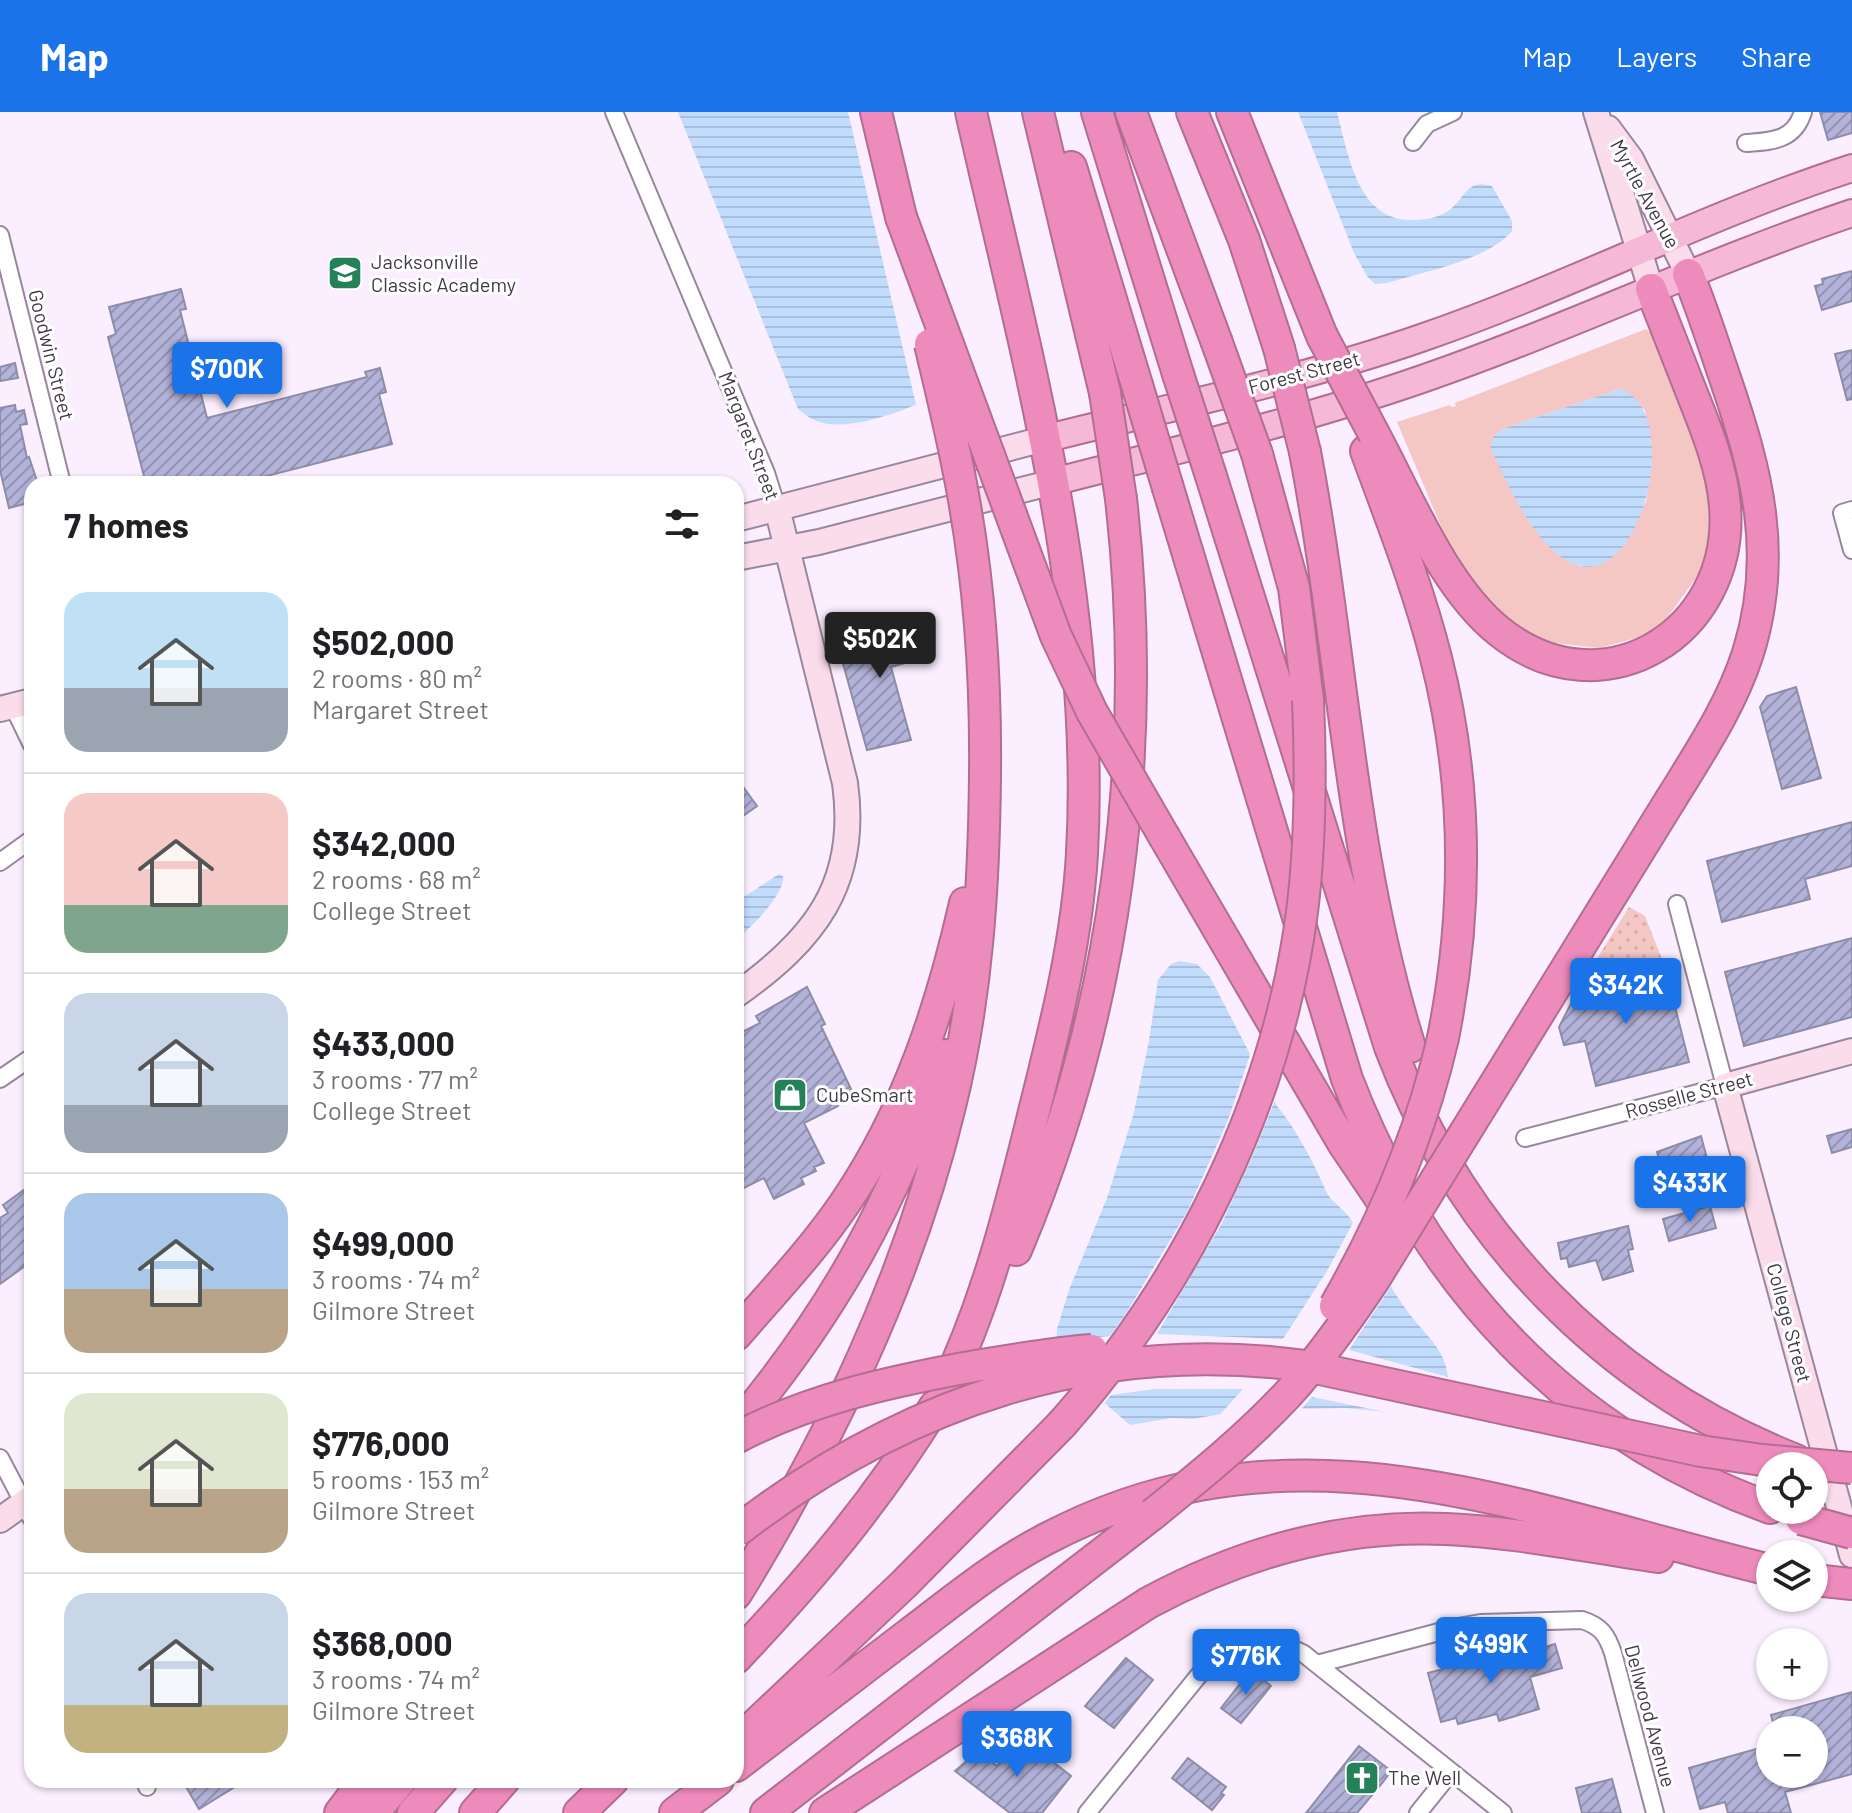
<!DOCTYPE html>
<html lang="en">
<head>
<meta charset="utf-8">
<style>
  body { margin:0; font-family:Barlow,sans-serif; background:#f2f2f2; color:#202124; height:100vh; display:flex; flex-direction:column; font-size:30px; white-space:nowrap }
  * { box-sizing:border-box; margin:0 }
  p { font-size:26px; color:#757577 }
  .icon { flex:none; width:44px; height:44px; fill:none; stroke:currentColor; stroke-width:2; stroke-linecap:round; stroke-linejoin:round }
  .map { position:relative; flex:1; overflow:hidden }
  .details { position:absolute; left:24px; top:364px; width:720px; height:1312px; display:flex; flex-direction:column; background:#fff; border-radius:24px; box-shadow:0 2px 6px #0004 }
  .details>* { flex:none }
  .controls { position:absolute; left:1756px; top:1340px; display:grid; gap:16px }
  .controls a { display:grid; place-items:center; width:72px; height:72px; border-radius:50%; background:#fff; box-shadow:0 2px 6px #0004; font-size:40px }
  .price { position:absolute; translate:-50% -68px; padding:0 18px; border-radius:8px; background:#1a73e8; color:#fff; font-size:26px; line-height:52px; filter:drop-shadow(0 2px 4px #0008) }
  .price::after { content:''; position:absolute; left:50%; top:48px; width:24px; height:18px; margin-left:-12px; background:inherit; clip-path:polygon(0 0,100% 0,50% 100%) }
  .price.current { background:#222; color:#fff }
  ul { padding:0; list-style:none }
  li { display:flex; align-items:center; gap:24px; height:200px; padding:0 40px }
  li+li { border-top:2px solid #e0e0e0 }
  li span { display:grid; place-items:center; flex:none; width:224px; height:160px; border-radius:24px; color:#555 }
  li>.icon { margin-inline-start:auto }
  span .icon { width:96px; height:96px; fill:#fffc; stroke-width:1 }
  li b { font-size:34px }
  h2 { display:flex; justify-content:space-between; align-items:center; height:96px; padding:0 40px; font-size:34px }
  header { display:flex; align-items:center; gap:48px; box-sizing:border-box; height:112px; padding:0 40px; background:#1a73e8; color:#fff }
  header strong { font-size:38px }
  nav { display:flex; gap:44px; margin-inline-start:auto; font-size:28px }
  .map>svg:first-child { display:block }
  .grass { fill:#f4c6c4; fill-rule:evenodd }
  .park { fill:url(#park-dots) }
  .water { fill:url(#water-rules) }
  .pier { fill:#fbeeff }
  .building { fill:url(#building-hatch); stroke:#8e8da9; stroke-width:2 }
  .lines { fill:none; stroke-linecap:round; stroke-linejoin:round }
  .street-casing { stroke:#99869f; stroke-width:20 }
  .secondary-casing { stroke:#99869f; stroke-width:28 }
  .primary-casing { stroke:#b16e92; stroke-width:30 }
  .highway-casing { stroke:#b16e92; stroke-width:34 }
  .street { stroke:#fff; stroke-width:16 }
  .secondary { stroke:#fadceb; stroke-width:24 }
  .primary { stroke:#f5b9d7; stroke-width:26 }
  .highway { stroke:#ee8bbd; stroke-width:30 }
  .highway-bridge-casing { stroke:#b16e92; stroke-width:34; stroke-linecap:butt }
  .highway-bridge { stroke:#ee8bbd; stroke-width:30 }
  .labels { text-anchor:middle; stroke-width:6; stroke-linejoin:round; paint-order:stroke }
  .street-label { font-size:20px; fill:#413943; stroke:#fff }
  .poi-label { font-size:20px; fill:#413943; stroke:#fff; text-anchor:start }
</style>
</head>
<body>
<header>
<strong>Map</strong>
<nav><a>Map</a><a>Layers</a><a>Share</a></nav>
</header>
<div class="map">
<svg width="1852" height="1701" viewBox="0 0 1852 1701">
  <defs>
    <pattern id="park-dots" width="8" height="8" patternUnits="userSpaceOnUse" patternTransform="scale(2)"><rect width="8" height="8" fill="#f4c6c4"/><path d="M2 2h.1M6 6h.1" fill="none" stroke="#d2abaa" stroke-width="1.8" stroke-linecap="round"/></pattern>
    <pattern id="water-rules" width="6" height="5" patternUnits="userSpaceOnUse" patternTransform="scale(2)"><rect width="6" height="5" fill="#c2dcfe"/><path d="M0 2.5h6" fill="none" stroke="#a8bedb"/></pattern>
    <pattern id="building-hatch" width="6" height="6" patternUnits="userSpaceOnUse" patternTransform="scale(2)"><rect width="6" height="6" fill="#b3b2d9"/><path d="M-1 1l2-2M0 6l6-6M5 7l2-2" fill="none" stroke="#9392b2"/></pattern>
  </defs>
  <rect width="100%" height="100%" fill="#fbeeff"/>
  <path class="grass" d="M 1646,217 L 1661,230 L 1710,371 L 1713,442 L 1667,506 L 1653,518 L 1633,527 L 1599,536 L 1555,531 L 1531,523 L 1510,511 L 1494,497 L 1467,465 L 1449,433 L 1397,310 L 1450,293 L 1451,295 L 1456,294 L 1455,291 ZM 1620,277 L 1645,298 L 1652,353 L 1646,389 L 1620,438 L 1582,455 L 1567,449 L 1534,416 L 1500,318 Z"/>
  <path class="park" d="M 1629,795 L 1645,804 L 1665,855 L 1580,874 Z"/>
  <path class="water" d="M 678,0 L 878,0 L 918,292 C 891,303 842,321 814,308 C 808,305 803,301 798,297 Z
    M 1298,0 L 1337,0 C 1348,41 1357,109 1412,108 C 1424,108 1438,106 1448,99 C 1466,86 1466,66 1492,74 L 1512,109 L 1512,119 C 1486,149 1425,159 1387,171 L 1375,172 L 1367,164 L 1354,141 Z
    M 1620,277 C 1686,297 1641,487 1569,450 C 1532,430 1508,372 1490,335 L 1494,324 L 1500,318 Z
    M 779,762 L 783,764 C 785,783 750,816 736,828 L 736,790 Z
    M 1179,849 L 1197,852 L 1210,865 L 1277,994 C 1297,1019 1313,1049 1326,1079 C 1330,1089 1343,1096 1350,1106 C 1370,1136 1386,1171 1408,1200 C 1424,1222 1446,1237 1448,1266 L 1398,1301 L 1346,1296 L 1293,1297 L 1228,1301 L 1192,1307 L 1172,1306 L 1130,1313 L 1101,1288 L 1056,1236 L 1057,1217 L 1069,1178 L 1107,1086 L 1133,1004 L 1149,929 L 1158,868 L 1171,852 Z"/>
  <path class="pier" d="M 848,0 L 882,0 L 942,245 L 934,282 L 917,297 Z
    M 1252,937 L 1277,983 L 1254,1041 L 1221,1113 L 1157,1222 L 1283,1227 L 1327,1159 L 1355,1107 L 1394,1170 L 1349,1238 L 1452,1266 L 1450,1277 L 1434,1295 L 1423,1301 L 1405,1304 L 1312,1285 L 1298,1301 L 1216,1307 L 1243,1277 L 1155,1277 L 1111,1283 L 1102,1294 L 1052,1230 L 1110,1224 L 1125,1203 L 1187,1100 L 1228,1008 Z"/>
  <path class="building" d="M 1820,0 L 1852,0 L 1852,21 L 1828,28 Z
    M 1852,159 L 1852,189 L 1822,198 L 1815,174 L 1823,172 L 1822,167 Z
    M 181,177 L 186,197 L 180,198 L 207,306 L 367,265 L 365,260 L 380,256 L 386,280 L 379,282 L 392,332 L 235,372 L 146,372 L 108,225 L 116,222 L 109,195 Z
    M 1852,238 L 1852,287 L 1847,288 L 1835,242 Z
    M 15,251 L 18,266 L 0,269 L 0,255 Z
    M 15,293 L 16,300 L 24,298 L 27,312 L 20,313 L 27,346 L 29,345 L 38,372 L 32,372 L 32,390 L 9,396 L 0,358 L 0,296 Z
    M 915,508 L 926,545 L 891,555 L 911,628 L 867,638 L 837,530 Z
    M 1796,575 L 1821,666 L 1782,677 L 1760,595 L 1767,584 Z
    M 736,665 L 757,694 L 736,709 Z
    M 1852,710 L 1852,754 L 1805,767 L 1810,787 L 1722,810 L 1707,749 Z
    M 1852,826 L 1852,905 L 1744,934 L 1725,860 Z
    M 1665,855 L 1689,950 L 1596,974 L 1585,929 L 1564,933 L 1559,915 L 1580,874 Z
    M 807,875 L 825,912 L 821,914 L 852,979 L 835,987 L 838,994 L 804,1011 L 824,1051 L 814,1055 L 816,1059 L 801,1066 L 804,1072 L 774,1087 L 764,1066 L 736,1080 L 736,923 L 760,911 L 756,904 Z
    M 1852,1017 L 1852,1035 L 1832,1041 L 1827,1024 Z
    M 1701,1024 L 1712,1065 L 1667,1077 L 1657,1040 Z
    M 32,1072 L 32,1149 L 0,1172 L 0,1106 L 8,1101 L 3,1093 Z
    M 1710,1094 L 1716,1116 L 1669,1129 L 1663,1107 Z
    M 1628,1114 L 1633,1137 L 1628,1138 L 1633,1159 L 1603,1168 L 1596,1148 L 1569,1155 L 1567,1146 L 1561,1147 L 1558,1131 Z
    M 1555,1532 L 1562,1556 L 1530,1565 L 1539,1597 L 1499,1609 L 1497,1602 L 1458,1612 L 1456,1606 L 1441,1610 L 1428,1561 L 1443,1557 L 1442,1551 L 1488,1541 L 1490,1551 Z
    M 1126,1546 L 1153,1568 L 1114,1616 L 1085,1594 Z
    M 1251,1558 L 1271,1574 L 1241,1611 L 1221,1596 Z
    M 1852,1580 L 1852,1662 L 1785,1680 L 1791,1701 L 1728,1701 L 1725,1690 L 1700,1697 L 1689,1656 L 1770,1633 L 1770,1662 L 1814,1662 L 1814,1618 L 1775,1618 L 1771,1603 Z
    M 1021,1625 L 1071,1664 L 1042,1701 L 1010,1701 L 955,1659 L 978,1639 L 997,1654 Z
    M 1359,1634 L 1391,1659 L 1383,1670 L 1357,1701 L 1306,1701 Z
    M 1188,1646 L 1226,1675 L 1221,1681 L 1224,1683 L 1212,1698 L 1172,1666 Z
    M 1612,1667 L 1621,1701 L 1582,1701 L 1576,1676 Z
    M 182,1668 L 246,1668 L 199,1697 Z"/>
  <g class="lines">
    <g class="street-casing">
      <path id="street" d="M 614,0 L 766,361 L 777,396
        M 1413,30 L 1427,12 L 1453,0
        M 1746,31 C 1772,29 1794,29 1803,0
        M 0,123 L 62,372
        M 1852,398 L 1842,401 L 1852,438
        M 13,594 L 32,633
        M 0,750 L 32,727
        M 0,967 L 32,945
        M 1525,1026 L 1725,974 L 1677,792
        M 0,1346 L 32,1407
        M 1317,1552 L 1458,1515 L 1481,1511 L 1582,1508 C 1601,1514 1607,1523 1613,1541 L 1655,1701
        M 147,1668 L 147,1675
        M 1087,1701 L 1208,1552 C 1242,1520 1264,1522 1304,1542 L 1503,1701
        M 1418,1701 L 1451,1660"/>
    </g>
    <g class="secondary-casing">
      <path id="secondary" d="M 1596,0 L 1651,177
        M 1608,16 L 1631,47 L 1688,162
        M 736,407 L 1044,327
        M 736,446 L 819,430 L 1053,370
        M 0,597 L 32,589
        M 736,883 C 814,828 859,772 845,671 L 777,396
        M 1852,939 L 1725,974 L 1852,1443
        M 0,1408 L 32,1385"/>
    </g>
    <g class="primary-casing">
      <path id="primary" d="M 1044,327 C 1171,295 1301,268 1424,225 C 1569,175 1706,103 1852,56
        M 1053,370 C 1177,338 1301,309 1422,267 C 1567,217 1706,150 1852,101"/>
    </g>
    <g class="highway-casing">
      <path id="highway" d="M 876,0 L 901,105
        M 1038,0 L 1105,281
        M 1097,0 L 1178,262
        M 1131,0 L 1216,228
        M 1192,0 L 1244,128 L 1279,236
        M 1232,0 L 1322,224
        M 1071,55 L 1137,273
        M 1374,322 C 1408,385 1444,476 1500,520 C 1603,602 1735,521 1725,394 C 1722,356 1707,319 1693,284 C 1679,248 1665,212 1651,177
        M 1366,339 C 1391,407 1418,475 1436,546 C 1468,671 1468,800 1443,926
        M 1305,340 C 1343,538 1349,742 1410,935
        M 1257,342 L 1294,476 L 1308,588
        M 1211,364 L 1390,935 C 1462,1125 1607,1274 1796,1348
        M 1168,376 L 1347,967 C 1425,1169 1564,1321 1770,1396
        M 1671,687 C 1700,640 1731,594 1748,541 C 1779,442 1757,360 1725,266 C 1713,231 1702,196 1688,162
        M 1165,726 L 1343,1031 L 1397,1111
        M 1016,1138 C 1116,902 1150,641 1121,387
        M 736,1223 C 773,1180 813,1138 845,1091 C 907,1000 941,897 965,791
        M 943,1281 C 985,1195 1008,1105 1031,1012 C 1053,923 1077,833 1082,741 C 1096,489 1026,243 971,0
        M 736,1316 C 836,1197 894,1089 945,943
        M 1814,1468 L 1852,1472
        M 736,1482 C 829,1330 908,1169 950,994 C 977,886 984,774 985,662
        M 736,1546 C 811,1467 879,1386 935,1294
        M 736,1631 L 904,1472 L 1062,1312
        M 736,1654 C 794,1610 851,1566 909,1522 C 954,1488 997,1452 1048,1426 C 1295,1297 1522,1398 1770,1458
        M 340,1701 L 365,1668
        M 373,1701 L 401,1668
        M 413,1701 L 442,1668
        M 475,1701 L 504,1668
        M 579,1701 L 613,1668
        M 675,1701 L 718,1668
        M 766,1701 L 1153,1402
        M 825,1701 L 1148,1491 C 1239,1442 1341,1412 1446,1417 C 1517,1420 1588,1435 1658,1445"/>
    </g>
    <use href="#street" class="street"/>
    <use href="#secondary" class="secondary"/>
    <use href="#primary" class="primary"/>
    <use href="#highway" class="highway"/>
    <g class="highway-bridge-casing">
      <path id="highway-bridge" d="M 901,105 L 1056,524 L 1092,600 L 1165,726
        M 1322,224 L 1374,322
        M 1216,228 L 1257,342
        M 930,232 C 942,283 955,335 964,388 C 980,478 986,570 985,662
        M 1279,236 L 1305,340
        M 1178,262 L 1211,364
        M 1137,273 L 1168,376
        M 1105,281 L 1121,387
        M 1335,1194 C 1384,1109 1421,1021 1443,926
        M 1062,1312 C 1188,1169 1277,990 1302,800 C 1311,729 1311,659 1308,588
        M 736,1326 C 808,1288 884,1271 964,1256 C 1007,1249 1049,1241 1092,1238
        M 1153,1402 C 1200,1364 1247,1326 1288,1282 C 1320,1247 1348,1207 1374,1168 L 1671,687
        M 1801,1407 L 1852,1421
        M 736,1420 C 903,1290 1094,1225 1306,1254 L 1701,1339 L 1762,1348 L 1852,1356"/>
    </g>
    <use href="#highway-bridge" class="highway-bridge"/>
  </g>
  <defs>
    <g id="school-square" transform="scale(1.8)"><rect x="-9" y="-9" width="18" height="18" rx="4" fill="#258258" stroke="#fff"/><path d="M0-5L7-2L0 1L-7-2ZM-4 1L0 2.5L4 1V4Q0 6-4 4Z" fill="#fff"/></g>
    <g id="shop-square" transform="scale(1.8)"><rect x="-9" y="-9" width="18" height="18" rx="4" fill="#258258" stroke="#fff"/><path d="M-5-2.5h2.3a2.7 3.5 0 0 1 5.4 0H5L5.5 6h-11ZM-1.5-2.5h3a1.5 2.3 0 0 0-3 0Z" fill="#fff"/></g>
    <g id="church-square" transform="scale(1.8)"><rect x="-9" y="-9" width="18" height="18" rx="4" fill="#258258" stroke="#fff"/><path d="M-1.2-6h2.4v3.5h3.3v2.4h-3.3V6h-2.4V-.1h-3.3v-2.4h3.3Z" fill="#fff"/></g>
  </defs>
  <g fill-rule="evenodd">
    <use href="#school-square" x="345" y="161"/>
    <use href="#shop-square" x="790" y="983"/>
    <use href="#church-square" x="1362" y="1666"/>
  </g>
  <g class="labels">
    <g class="street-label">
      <text transform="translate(1645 82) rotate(61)" y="7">Myrtle Avenue</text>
      <text transform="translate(51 243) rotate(76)" y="7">Goodwin Street</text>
      <text transform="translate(1304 261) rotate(-15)" y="7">Forest Street</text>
      <text transform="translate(749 324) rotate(69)" y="7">Margaret Street</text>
      <text transform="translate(1689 983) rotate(-15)" y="7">Rosselle Street</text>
      <text transform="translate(1789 1211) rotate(75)" y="7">College Street</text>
      <text transform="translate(1650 1604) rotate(75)" y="7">Dellwood Avenue</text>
    </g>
    <g class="poi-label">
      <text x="371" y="157">Jacksonville<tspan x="371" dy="23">Classic Academy</tspan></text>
      <text x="816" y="990">CubeSmart</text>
      <text x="1388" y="1673">The Well</text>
    </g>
  </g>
</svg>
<div class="controls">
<a><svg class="icon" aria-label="locate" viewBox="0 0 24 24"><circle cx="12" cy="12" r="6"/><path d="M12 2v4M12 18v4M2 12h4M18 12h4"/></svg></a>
<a><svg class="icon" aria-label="layers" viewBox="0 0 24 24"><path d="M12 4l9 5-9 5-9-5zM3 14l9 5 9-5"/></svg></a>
<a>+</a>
<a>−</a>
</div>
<b class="price" style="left:227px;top:298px">$700K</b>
<b class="price current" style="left:880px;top:568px">$502K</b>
<b class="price" style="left:1626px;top:914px">$342K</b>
<b class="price" style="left:1690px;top:1112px">$433K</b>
<b class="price" style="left:1491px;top:1573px">$499K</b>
<b class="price" style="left:1246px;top:1585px">$776K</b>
<b class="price" style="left:1017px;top:1667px">$368K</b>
<section class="details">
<h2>7 homes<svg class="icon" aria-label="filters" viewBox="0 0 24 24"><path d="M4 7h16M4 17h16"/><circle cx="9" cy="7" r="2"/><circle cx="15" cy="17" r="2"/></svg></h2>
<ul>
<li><span style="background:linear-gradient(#bfe0f5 60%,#9aa5b1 0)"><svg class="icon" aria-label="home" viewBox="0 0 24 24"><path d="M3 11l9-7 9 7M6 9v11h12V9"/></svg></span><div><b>$502,000</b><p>2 rooms · 80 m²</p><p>Margaret Street</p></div></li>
<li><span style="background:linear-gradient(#f6c9c9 70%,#7fa58c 0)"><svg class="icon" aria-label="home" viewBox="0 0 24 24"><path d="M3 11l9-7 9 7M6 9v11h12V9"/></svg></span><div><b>$342,000</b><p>2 rooms · 68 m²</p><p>College Street</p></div></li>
<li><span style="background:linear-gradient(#c9d6e8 70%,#9aa5b1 0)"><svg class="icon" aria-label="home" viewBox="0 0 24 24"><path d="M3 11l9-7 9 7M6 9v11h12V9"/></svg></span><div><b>$433,000</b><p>3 rooms · 77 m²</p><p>College Street</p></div></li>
<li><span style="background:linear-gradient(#a9c7e8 60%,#b9a48a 0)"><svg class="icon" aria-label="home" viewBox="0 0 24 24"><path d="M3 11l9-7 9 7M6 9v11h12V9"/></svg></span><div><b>$499,000</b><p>3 rooms · 74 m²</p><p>Gilmore Street</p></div></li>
<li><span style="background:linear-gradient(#dfe7d0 60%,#b9a48a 0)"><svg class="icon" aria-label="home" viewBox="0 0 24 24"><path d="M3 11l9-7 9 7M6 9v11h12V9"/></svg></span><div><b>$776,000</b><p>5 rooms · 153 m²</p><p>Gilmore Street</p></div></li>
<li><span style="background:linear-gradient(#c9d6e8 70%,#c2b280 0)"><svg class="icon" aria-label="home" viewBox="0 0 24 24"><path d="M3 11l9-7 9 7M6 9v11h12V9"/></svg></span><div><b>$368,000</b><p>3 rooms · 74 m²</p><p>Gilmore Street</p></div></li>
</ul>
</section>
</div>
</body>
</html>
